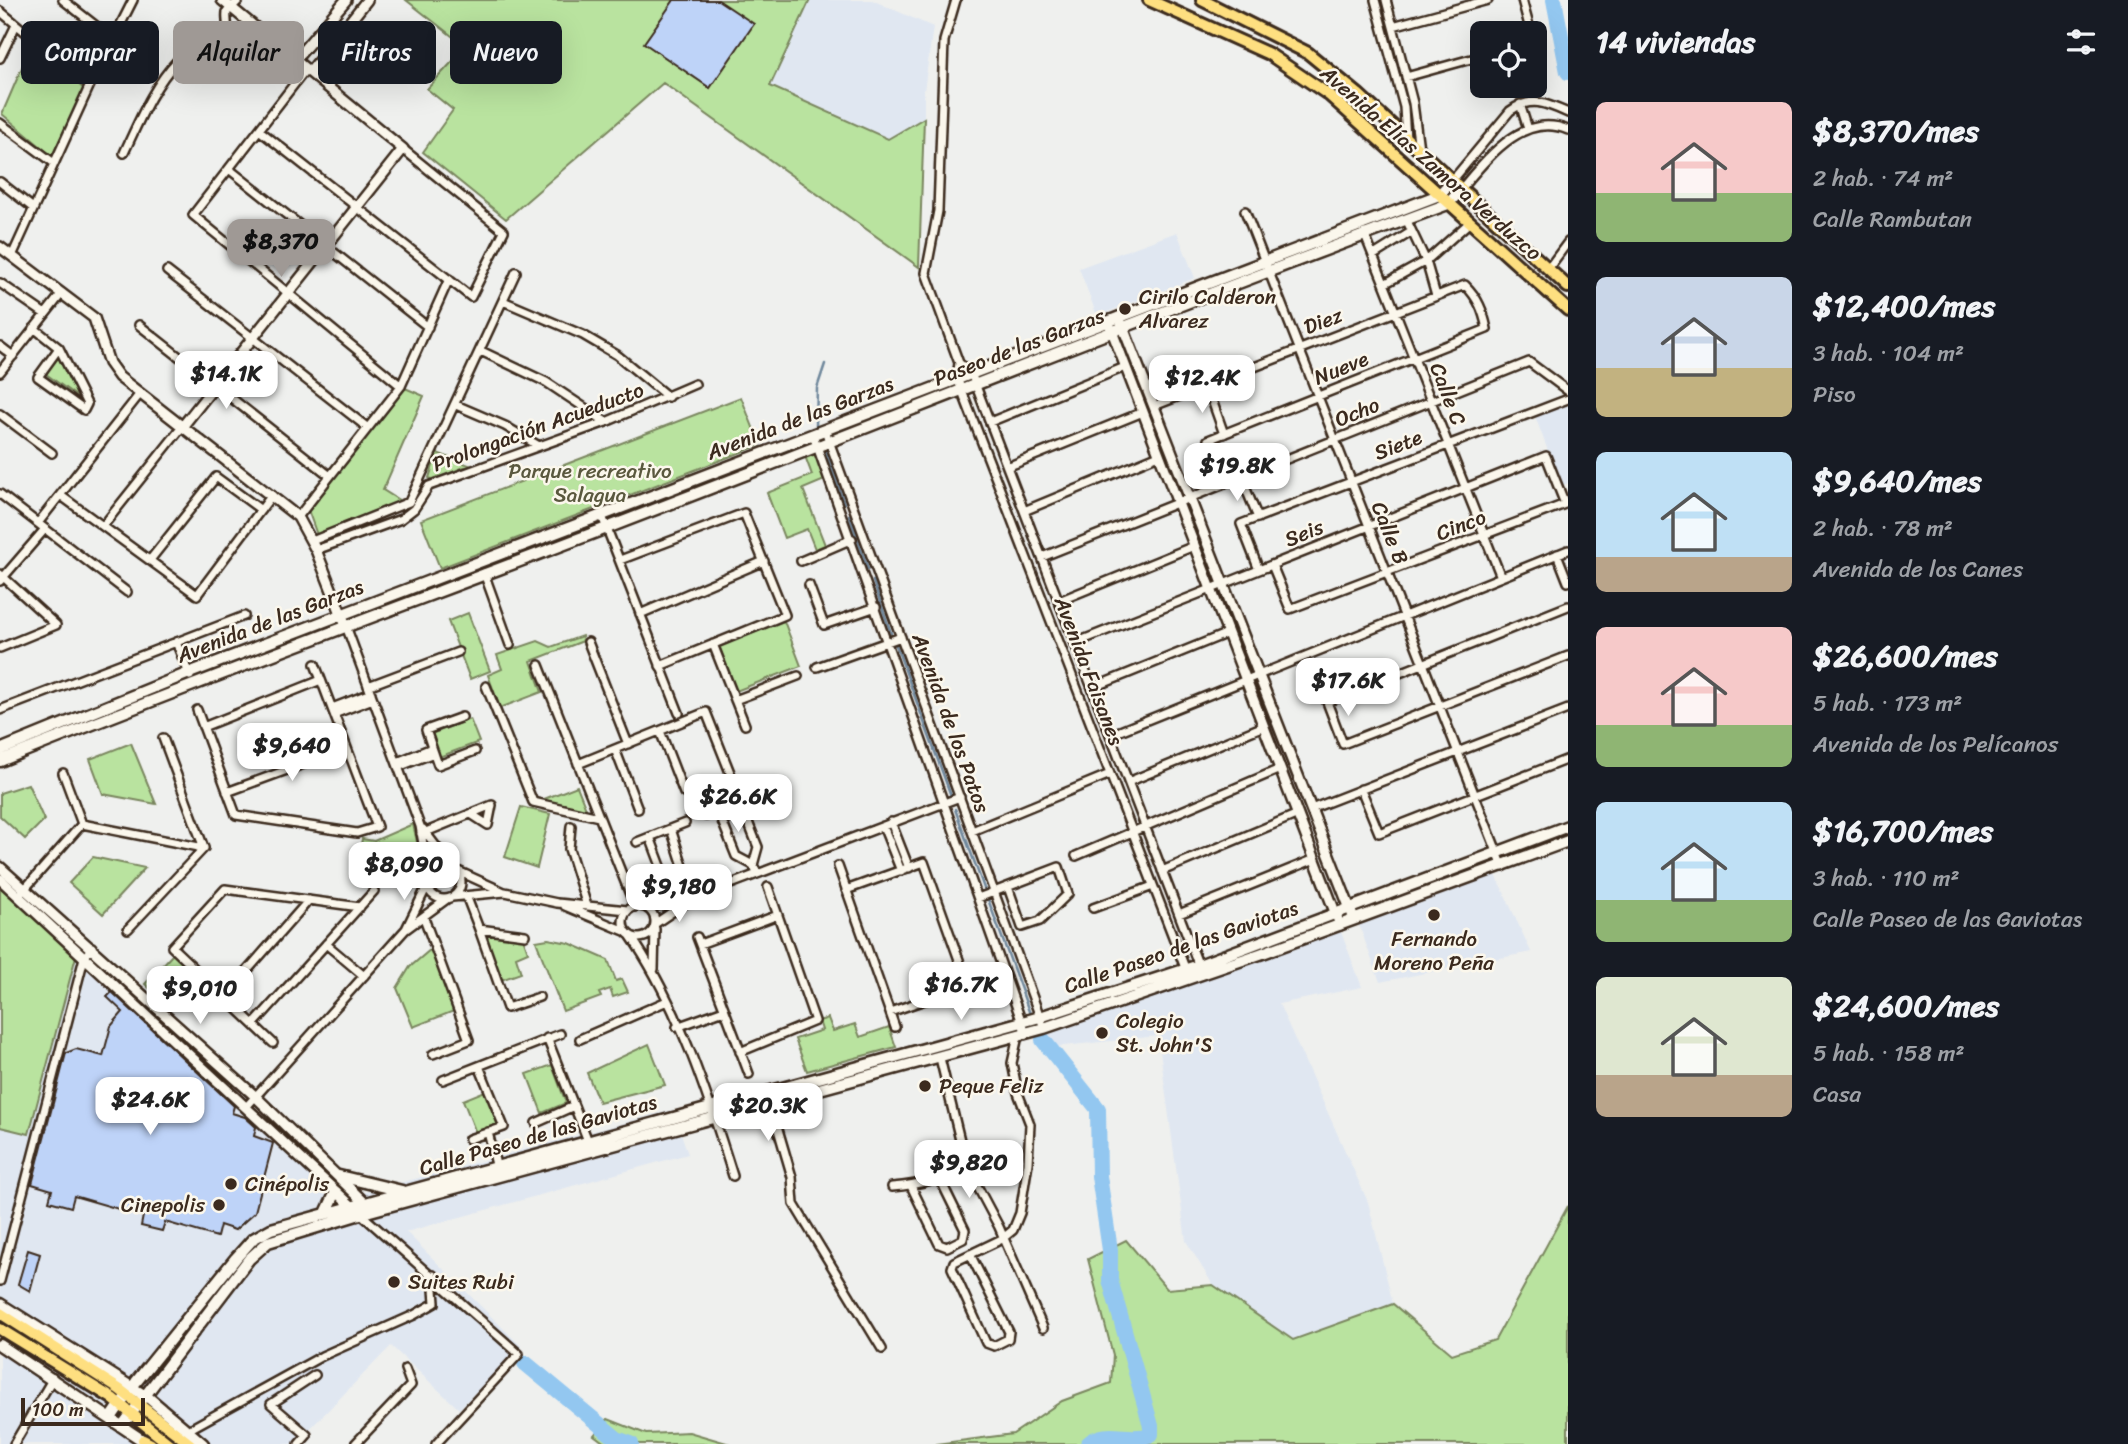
<!DOCTYPE html>
<html lang="es">
<head>
<meta charset="utf-8">
<style>
  body { margin:0; font-family:Sriracha,sans-serif; background:#242831; color:#f1f3f6; height:100vh; display:flex; flex-direction:column; font-size:26px; white-space:nowrap }
  * { box-sizing:border-box; margin:0 }
  p { font-size:23px; color:#9ea1a6 }
  .icon { flex:none; width:38px; height:38px; fill:none; stroke:currentColor; stroke-width:2; stroke-linecap:round; stroke-linejoin:round }
  .map { position:relative; flex:1; overflow:hidden }
  .drawer { display:flex; flex-direction:column; background:#171b24; width:560px }
  .drawer>* { flex:none }
  .guide { position:absolute; left:21px; top:21px; width:665px; height:63px; display:flex; gap:14px }
  .fabs { position:absolute; left:1470px; top:21px; display:grid; gap:14px }
  .fabs a { display:grid; place-items:center; width:77px; height:77px; border-radius:10px; background:#171b24; box-shadow:0 7px 28px #0002; font-size:35px }
  .scale { position:absolute; left:21px; bottom:18px; width:124px; box-sizing:border-box; padding-left:7px; border:4px solid #3b2a1e; border-top:0; font-size:19px; line-height:24px; white-space:nowrap; color:#3b2a1e; -webkit-text-stroke:5px #fbf7ec; paint-order:stroke }
  .price { position:absolute; translate:-50% -60px; padding:0 16px; border-radius:14px; background:#fff; color:#222; font-size:23px; line-height:46px; filter:drop-shadow(0 2px 4px #0008) }
  .price::after { content:''; position:absolute; left:50%; top:42px; width:21px; height:16px; margin-left:-10px; background:inherit; clip-path:polygon(0 0,100% 0,50% 100%) }
  .price.current { background:#9f9995; color:#111 }
  ul { padding:0; list-style:none }
  li { display:flex; align-items:center; gap:21px; height:175px; padding:0 28px }
  li span { display:grid; place-items:center; flex:none; width:196px; height:140px; border-radius:10px; color:#555 }
  li>.icon { margin-inline-start:auto }
  span .icon { width:84px; height:84px; fill:#fffc; stroke-width:1 }
  li b { font-size:30px }
  h2 { display:flex; justify-content:space-between; align-items:center; height:84px; padding:0 28px; font-size:30px }
  .tag { padding:0 24px; border-radius:10px; background:#171b24; box-shadow:0 7px 28px #0002; font-size:24px; line-height:63px }
  .tag.current { background:#9f9995; color:#111 }
  main { display:flex; flex:1; min-height:0 }
  .map>svg:first-child { display:block }
  .built { fill:#e0e7f1 }
  .green { fill:#b9e39f; stroke:#7a865e; stroke-width:2 }
  .lines { fill:none; stroke-linecap:round; stroke-linejoin:round }
  .stream { stroke:#70889c; stroke-width:2.5 }
  .river { stroke:#93c7f0; stroke-width:16 }
  .building { fill:#bed3f8; stroke:#3b2a1e; stroke-width:2 }
  .minor-casing { stroke:#3b2a1e; stroke-width:12 }
  .tertiary-casing { stroke:#3b2a1e; stroke-width:14 }
  .secondary-casing { stroke:#3b2a1e; stroke-width:15 }
  .primary-casing { stroke:#3b2a1e; stroke-width:16 }
  .minor { stroke:#fbf7ec; stroke-width:7 }
  .tertiary { stroke:#fbf7ec; stroke-width:9 }
  .secondary { stroke:#fbf7ec; stroke-width:10 }
  .primary { stroke:#fedf80; stroke-width:10 }
  .poi-dot { fill:#3b2a1e; stroke:#fbf7ec; stroke-width:2.5 }
  .labels { text-anchor:middle; stroke-width:5; stroke-linejoin:round; paint-order:stroke }
  .street-label { font-size:21px; fill:#3b2a1e; stroke:#fbf7ec }
  .poi-label { font-size:21px; fill:#3b2a1e; stroke:#fbf7ec; text-anchor:start }
  .park-label { font-size:21px; fill:#5a583e; stroke:#fbf7ec }
</style>
</head>
<body>
<main>
<div class="map">
<svg width="1568" height="1444" viewBox="0 0 1568 1444">
  <rect width="100%" height="100%" fill="#eff0ee"/>
  <filter id="ink" filterUnits="userSpaceOnUse"><feTurbulence type="fractalNoise" baseFrequency=".0143" numOctaves="2"/><feDisplacementMap in="SourceGraphic" scale="14" xChannelSelector="R" yChannelSelector="G"/><feConvolveMatrix kernelMatrix="1 2 1 2 8 2 1 2 1" color-interpolation-filters="sRGB"/></filter>
  <g filter="url(#ink)">
    <path class="built" d="M 810,0 L 872,0 L 933,27 L 924,91 L 924,118 L 888,139 L 770,86 Z
      M 1177,232 L 1195,278 L 1097,316 L 1079,268 Z
      M 1568,403 L 1568,483 L 1561,486 L 1535,416 Z
      M 1496,875 L 1531,952 L 1380,982 L 1359,925 Z
      M 1341,932 L 1362,987 L 1279,1004 L 1368,1202 L 1393,1304 L 1293,1341 L 1213,1285 L 1186,1241 L 1158,1036 L 1054,1047 L 1048,1033 Z
      M 79,945 L 351,1196 L 673,1110 L 688,1154 L 406,1232 L 521,1346 L 459,1409 L 391,1346 L 295,1444 L 0,1444 L 0,1127 L 29,1134 Z"/>
    <path class="green" d="M 406,0 L 810,0 L 770,86 L 888,139 L 924,118 L 919,267 L 663,83 L 506,219 L 423,152 L 453,110 L 427,89 L 466,47 Z
      M 32,44 L 84,89 L 52,156 L 2,114 Z
      M 58,356 L 83,401 L 46,374 Z
      M 405,388 L 424,396 L 383,490 L 402,502 L 317,535 L 308,510 Z
      M 741,397 L 760,445 L 440,568 L 421,520 Z
      M 816,452 L 827,479 L 803,489 L 825,545 L 815,549 L 807,529 L 784,538 L 767,493 L 812,475 L 805,456 Z
      M 437,453 L 469,465 L 434,480 L 429,478 Z
      M 468,613 L 490,671 L 470,679 L 448,621 Z
      M 784,621 L 801,666 L 736,691 L 719,646 Z
      M 582,636 L 583,641 L 531,661 L 542,692 L 500,708 L 488,675 L 502,669 L 497,655 L 538,641 L 551,647 Z
      M 470,719 L 479,742 L 439,757 L 431,734 Z
      M 131,743 L 156,804 L 103,794 L 90,759 Z
      M 28,784 L 44,820 L 25,839 L 0,816 L 0,793 Z
      M 577,786 L 587,811 L 539,801 Z
      M 521,807 L 550,814 L 537,868 L 505,857 Z
      M 413,824 L 420,855 L 418,880 L 376,873 L 376,868 L 357,865 L 362,839 L 374,841 Z
      M 93,857 L 145,868 L 103,914 L 69,883 Z
      M 0,885 L 76,956 L 29,1134 L 0,1127 Z
      M 484,934 L 523,938 L 528,952 L 516,957 L 521,973 L 501,980 Z
      M 548,939 L 569,943 L 608,960 L 616,981 L 622,979 L 628,992 L 613,997 L 610,989 L 599,993 L 601,997 L 563,1011 L 536,941 Z
      M 431,949 L 454,1011 L 413,1027 L 397,988 L 410,967 Z
      M 173,954 L 188,968 L 160,998 L 145,984 Z
      M 828,1018 L 833,1031 L 855,1024 L 860,1037 L 889,1027 L 896,1047 L 807,1071 L 795,1039 L 822,1030 L 819,1021 Z
      M 649,1044 L 665,1085 L 599,1102 L 587,1073 Z
      M 552,1065 L 566,1103 L 542,1113 L 527,1074 Z
      M 485,1091 L 498,1126 L 476,1133 L 463,1100 Z
      M 1568,1206 L 1568,1444 L 936,1444 L 1013,1434 L 1062,1401 L 1111,1383 L 1113,1355 L 1088,1259 L 1126,1240 L 1167,1289 L 1213,1285 L 1293,1340 L 1393,1304 L 1452,1354 L 1495,1340 Z
      M 608,1419 L 646,1434 L 689,1432 L 730,1444 L 606,1444 L 594,1435 Z"/>
    <g class="lines">
      <path class="stream" d="M 816,425 L 817,388 L 825,364
        M 825,449 L 844,503
        M 849,515 L 868,569
        M 873,581 L 891,633
        M 896,645 L 951,796
        M 955,809 L 1030,1014
        M 1040,1035 L 1043,1040"/>
      <path class="river" d="M 1554,0 L 1568,72
        M 1043,1040 L 1098,1109 L 1099,1176 L 1110,1250 L 1110,1280 L 1151,1426 L 1151,1434 C 1133,1444 1106,1427 1088,1444
        M 525,1363 L 617,1439 L 631,1444"/>
    </g>
    <path class="building" d="M 674,0 L 718,0 L 754,24 L 710,88 L 644,43 Z
      M 112,992 L 234,1106 L 232,1113 L 245,1117 L 256,1127 L 254,1136 L 273,1143 L 255,1212 L 235,1230 L 220,1225 L 217,1237 L 165,1222 L 162,1231 L 141,1226 L 143,1216 L 74,1196 L 71,1207 L 49,1201 L 52,1190 L 32,1184 L 66,1053 L 76,1049 L 103,1056 L 111,1026 L 123,1012 L 107,997 Z
      M 28,1250 L 40,1254 L 30,1291 L 18,1284 Z"/>
    <g class="lines">
      <g class="minor-casing">
        <path id="minor" d="M 63,0 L 114,40
          M 956,0 L 944,41 L 938,211 L 926,273 L 959,363 L 971,373 L 1200,969
          M 1375,0 L 1404,107 L 1406,139
          M 1386,0 L 1413,103 L 1419,149
          M 1522,0 L 1531,33
          M 0,11 L 90,85
          M 1393,26 L 1488,0
          M 0,58 L 16,25
          M 306,69 L 193,215 L 401,386
          M 1406,77 L 1482,56
          M 1520,104 L 1528,129
          M 0,123 L 54,163
          M 259,130 L 471,297 L 504,231 L 403,149
          M 124,153 C 139,121 153,86 178,60 C 187,50 225,36 227,29 C 228,24 226,18 227,12 L 239,0
          M 229,169 L 428,327
          M 0,182 L 33,208
          M 1451,182 L 1510,111 C 1531,96 1546,103 1568,113
          M 1460,190 C 1486,160 1522,111 1568,130
          M 1245,211 L 1503,867
          M 1406,219 L 1426,261 L 1436,296
          M 1364,233 L 1501,577
          M 1374,255 L 1411,232
          M 12,256 L 90,85 L 133,0
          M 1548,269 L 1568,242
          M 167,271 L 368,428
          M 0,283 L 45,314
          M 1386,283 L 1426,261 L 1470,222
          M 503,301 L 583,335 L 617,355 L 668,397
          M 139,325 L 330,476
          M 34,328 L 59,348 L 87,404 L 84,410 L 38,377 L 59,348
          M 0,346 L 13,356
          M 481,351 L 546,382 L 606,422
          M 959,363 L 957,378 L 1187,973
          M 0,372 L 62,293
          M 1207,386 L 1224,434
          M 456,405 L 505,426 L 539,446
          M 1154,406 L 1465,285 C 1478,298 1483,310 1487,329 L 1208,440 L 1225,484
          M 0,414 L 52,453
          M 990,422 L 1125,367
          M 825,430 L 1044,1028
          M 813,435 L 1026,1034
          M 1007,467 L 1143,412
          M 1241,477 L 1258,518
          M 0,494 L 127,592
          M 60,495 L 197,595 L 272,495
          M 1024,511 L 1159,455
          M 602,516 L 679,713
          M 298,517 L 401,386 L 449,279
          M 38,523 L 139,395
          M 103,526 L 182,427
          M 312,541 L 409,502 L 516,272
          M 316,550 L 401,519 L 414,509 L 429,486 L 606,422 L 695,384
          M 1557,554 L 1568,582
          M 1042,557 L 1529,362 L 1568,391
          M 150,560 L 216,477 L 261,510
          M 620,560 L 744,513 L 785,615 L 660,666
          M 801,561 L 852,539
          M 1259,570 L 1241,524 L 1568,399
          M 484,573 L 510,645
          M 0,574 L 56,625 L 0,648
          M 0,581 L 45,529
          M 809,585 L 824,625 L 876,607
          M 1059,601 L 1194,546
          M 1568,606 L 1327,702 L 1343,744 L 1568,656
          M 640,614 L 764,561
          M 346,626 L 420,826 L 428,874
          M 176,642 L 190,676
          M 588,642 L 628,744
          M 1075,643 C 1232,581 1389,519 1546,456 L 1565,504 L 1290,609 L 1272,565
          M 713,644 L 745,725
          M 539,665 L 635,907
          M 817,667 L 901,637
          M 368,686 L 458,652
          M 486,686 L 533,802 L 599,817
          M 1092,688 L 1228,633
          M 735,700 L 798,676
          M 332,708 L 371,693
          M 0,710 L 244,616
          M 197,710 L 236,815 L 357,833 L 377,827 L 315,664
          M 334,714 L 373,699
          M 462,717 L 426,730 L 438,765 L 475,751
          M 203,727 L 321,680
          M 660,731 L 684,793
          M 1110,735 L 1568,550
          M 163,738 L 204,848
          M 615,749 L 638,809
          M 397,762 L 432,748
          M 578,764 L 706,712 L 731,775
          M 398,767 L 434,753
          M 63,773 L 82,824
          M 1128,782 L 1264,726
          M 1361,789 L 1379,833 L 1568,759
          M 227,792 L 347,748
          M 740,802 L 758,847 L 753,865
          M 1311,809 L 1568,709
          M 718,811 L 736,856 L 753,865 L 757,873
          M 706,816 L 753,797
          M 891,822 L 909,868
          M 82,824 L 204,848 L 128,929
          M 571,826 L 569,849 L 587,906
          M 883,826 L 901,871
          M 423,829 L 451,866
          M 671,829 L 686,875 L 680,884
          M 972,831 L 1110,774
          M 421,834 L 492,805 L 488,825 L 471,814
          M 650,837 L 667,882 L 680,884
          M 637,842 L 685,823
          M 1076,856 L 1280,769
          M427 882a17 17 0 1 1 34 0a17 17 0 1 1-34 0Z
          M 838,866 L 895,1027
          M 458,871 L 504,892
          M 1162,871 L 1298,814
          M 846,890 L 924,862 L 968,985 L 890,1012
          M 22,892 L 82,824
          M 452,897 L 505,892 L 557,903 L 628,910
          M 467,898 L 479,929 L 525,935
          M 978,898 L 1059,867 L 1068,894 L 1040,921 L 1022,927 L 1008,887
          M 565,906 L 627,932
          M623 922a16 16 0 1 1 32 0a16 16 0 1 1-32 0Z
          M 648,908 L 694,898 L 960,797
          M 1093,908 L 1153,886
          M 1179,914 L 1315,859
          M 424,918 L 469,1040 L 433,1054
          M 656,923 L 690,900
          M 406,929 L 427,886
          M 479,929 L 507,1008 L 539,997
          M 630,935 C 678,1004 708,1096 733,1176
          M 697,937 L 749,1074
          M 326,944 L 364,976
          M 700,944 L 778,915
          M 654,969 L 655,929
          M 224,997 L 309,900
          M 254,1024 L 374,891
          M 677,1027 L 724,1010
          M 547,1038 L 588,1141
          M 580,1039 L 667,1001
          M 273,1043 L 172,947 L 225,889 L 360,907
          M 740,1052 L 815,1021 L 768,887
          M 940,1058 L 966,1165 L 999,1227 L 1043,1328
          M 443,1080 L 560,1034
          M 770,1102 L 792,1177 L 794,1204 L 882,1349
          M 247,1106 L 405,930 L 447,899
          M 536,1123 L 574,1106
          M 488,1132 L 497,1169
          M 469,1139 L 504,1127 L 479,1066
          M 911,1186 L 939,1244 L 947,1247 L 963,1239 L 965,1230 L 939,1177
          M 892,1187 C 917,1185 945,1178 966,1165
          M 361,1214 L 519,1354 L 436,1444
          M 970,1254 L 1009,1332 L 1008,1339 L 994,1346 L 986,1343 L 952,1268 L 954,1262 L 1002,1239 L 1013,1230 L 1020,1213 L 1028,1163 L 1030,1124 L 1018,1093 L 1012,1063 L 1018,1036
          M 0,1281 L 84,958 L 92,947
          M 188,1430 L 322,1356 L 414,1315 L 435,1303 L 433,1275
          M 14,1444 L 53,1378
          M 299,1444 L 307,1435 L 271,1404 L 315,1375
          M 355,1444 L 411,1385 L 405,1369"/>
      </g>
      <g class="tertiary-casing">
        <path id="tertiary" d="M 295,60 L 346,0
          M 310,72 L 367,0
          M 0,247 L 94,318 L 109,363 L 119,377 L 298,517 L 316,550 L 346,626
          M 1119,317 L 1354,919
          M 1110,326 L 1340,925
          M 182,427 L 403,149 L 222,0
          M 0,867 L 256,1097 L 368,1206
          M 0,879 L 355,1209"/>
      </g>
      <g class="secondary-casing">
        <path id="secondary" d="M 0,750 L 189,673 L 1439,195 L 1451,182
          M 0,761 C 202,679 408,604 612,526 C 891,419 1168,307 1448,204 L 1460,191
          M 339,1176 L 402,1191
          M 326,1213 L 336,1192
          M 0,1304 L 150,1399 L 203,1444
          M 0,1345 L 148,1444
          M 111,1418 L 136,1382 L 236,1258 L 253,1239 L 271,1229 L 1040,1017 L 1199,965 L 1568,826
          M 122,1426 L 249,1259 L 268,1242 L 370,1211 L 1044,1028 L 1260,954 L 1568,841"/>
      </g>
      <g class="primary-casing">
        <path id="primary" d="M 1149,0 L 1269,54 L 1329,95 L 1568,310
          M 1202,0 L 1308,53 L 1358,94 L 1568,287
          M 0,1313 L 119,1389 L 190,1444
          M 0,1329 L 112,1398 L 169,1444
          M 143,1440 L 151,1444"/>
      </g>
      <use href="#minor" class="minor"/>
      <use href="#tertiary" class="tertiary"/>
      <use href="#secondary" class="secondary"/>
      <use href="#primary" class="primary"/>
    </g>
  </g>
  <g class="poi-dot">
    <circle cx="1125" cy="309" r="7"/>
    <circle cx="1434" cy="915" r="7"/>
    <circle cx="1102" cy="1033" r="7"/>
    <circle cx="925" cy="1086" r="7"/>
    <circle cx="231" cy="1184" r="7"/>
    <circle cx="219" cy="1205" r="7"/>
    <circle cx="394" cy="1282" r="7"/>
  </g>
  <g class="labels">
    <g class="street-label">
      <text transform="translate(1431 163) rotate(41)" y="7">Avenida Elías Zamora Verduzco</text>
      <text transform="translate(1323 321) rotate(-21)" y="7">Diez</text>
      <text transform="translate(1019 347) rotate(-21)" y="7">Paseo de las Garzas</text>
      <text transform="translate(1341 368) rotate(-22)" y="7">Nueve</text>
      <text transform="translate(1448 394) rotate(69)" y="7">Calle C</text>
      <text transform="translate(1357 412) rotate(-22)" y="7">Ocho</text>
      <text transform="translate(800 418) rotate(-21)" y="7">Avenida de las Garzas</text>
      <text transform="translate(538 427) rotate(-20)" y="7">Prolongación Acueducto</text>
      <text transform="translate(1398 445) rotate(-21)" y="7">Siete</text>
      <text transform="translate(1461 525) rotate(-21)" y="7">Cinco</text>
      <text transform="translate(1304 533) rotate(-22)" y="7">Seis</text>
      <text transform="translate(1390 533) rotate(68)" y="7">Calle B</text>
      <text transform="translate(270 621) rotate(-21)" y="7">Avenida de las Garzas</text>
      <text transform="translate(1089 671) rotate(69)" y="7">Avenida Faisanes</text>
      <text transform="translate(951 723) rotate(70)" y="7">Avenida de los Patos</text>
      <text transform="translate(1181 947) rotate(-19)" y="7">Calle Paseo de las Gaviotas</text>
      <text transform="translate(538 1135) rotate(-16)" y="7">Calle Paseo de las Gaviotas</text>
    </g>
    <g class="poi-label">
      <text x="1139" y="304">Cirilo Calderon<tspan x="1139" dy="24">Alvarez</tspan></text>
      <text x="1434" y="946" text-anchor="middle">Fernando<tspan x="1434" dy="24">Moreno Peña</tspan></text>
      <text x="1116" y="1028">Colegio<tspan x="1116" dy="24">St. John'S</tspan></text>
      <text x="939" y="1093">Peque Feliz</text>
      <text x="245" y="1191">Cinépolis</text>
      <text x="205" y="1212" text-anchor="end">Cinepolis</text>
      <text x="408" y="1289">Suites Rubi</text>
    </g>
    <g class="park-label">
      <text x="590" y="478">Parque recreativo<tspan x="590" dy="24">Salagua</tspan></text>
    </g>
  </g>
</svg>
<div class="fabs">
<a><svg class="icon" aria-label="locate" viewBox="0 0 24 24"><circle cx="12" cy="12" r="6"/><path d="M12 2v4M12 18v4M2 12h4M18 12h4"/></svg></a>
</div>
<div class="scale">100 m</div>
<b class="price current" style="left:281px;top:279px">$8,370</b>
<b class="price" style="left:226px;top:411px">$14.1K</b>
<b class="price" style="left:1202px;top:415px">$12.4K</b>
<b class="price" style="left:1237px;top:503px">$19.8K</b>
<b class="price" style="left:1348px;top:718px">$17.6K</b>
<b class="price" style="left:292px;top:783px">$9,640</b>
<b class="price" style="left:738px;top:834px">$26.6K</b>
<b class="price" style="left:404px;top:902px">$8,090</b>
<b class="price" style="left:679px;top:924px">$9,180</b>
<b class="price" style="left:961px;top:1022px">$16.7K</b>
<b class="price" style="left:200px;top:1026px">$9,010</b>
<b class="price" style="left:150px;top:1137px">$24.6K</b>
<b class="price" style="left:768px;top:1143px">$20.3K</b>
<b class="price" style="left:969px;top:1200px">$9,820</b>
<div class="guide">
<a class="tag">Comprar</a>
<a class="tag current">Alquilar</a>
<a class="tag">Filtros</a>
<a class="tag">Nuevo</a>
</div>
</div>
<section class="drawer">
<h2>14 viviendas<svg class="icon" aria-label="filters" viewBox="0 0 24 24"><path d="M4 7h16M4 17h16"/><circle cx="9" cy="7" r="2"/><circle cx="15" cy="17" r="2"/></svg></h2>
<ul>
<li><span style="background:linear-gradient(#f6c9c9 65%,#8fb573 0)"><svg class="icon" aria-label="home" viewBox="0 0 24 24"><path d="M3 11l9-7 9 7M6 9v11h12V9"/></svg></span><div><b>$8,370/mes</b><p>2 hab. · 74 m²</p><p>Calle Rambutan</p></div></li>
<li><span style="background:linear-gradient(#c9d6e8 65%,#c2b280 0)"><svg class="icon" aria-label="home" viewBox="0 0 24 24"><path d="M3 11l9-7 9 7M6 9v11h12V9"/></svg></span><div><b>$12,400/mes</b><p>3 hab. · 104 m²</p><p>Piso</p></div></li>
<li><span style="background:linear-gradient(#bfe0f5 75%,#b9a48a 0)"><svg class="icon" aria-label="home" viewBox="0 0 24 24"><path d="M3 11l9-7 9 7M6 9v11h12V9"/></svg></span><div><b>$9,640/mes</b><p>2 hab. · 78 m²</p><p>Avenida de los Canes</p></div></li>
<li><span style="background:linear-gradient(#f6c9c9 70%,#8fb573 0)"><svg class="icon" aria-label="home" viewBox="0 0 24 24"><path d="M3 11l9-7 9 7M6 9v11h12V9"/></svg></span><div><b>$26,600/mes</b><p>5 hab. · 173 m²</p><p>Avenida de los Pelícanos</p></div></li>
<li><span style="background:linear-gradient(#bfe0f5 70%,#8fb573 0)"><svg class="icon" aria-label="home" viewBox="0 0 24 24"><path d="M3 11l9-7 9 7M6 9v11h12V9"/></svg></span><div><b>$16,700/mes</b><p>3 hab. · 110 m²</p><p>Calle Paseo de las Gaviotas</p></div></li>
<li><span style="background:linear-gradient(#dfe7d0 70%,#b9a48a 0)"><svg class="icon" aria-label="home" viewBox="0 0 24 24"><path d="M3 11l9-7 9 7M6 9v11h12V9"/></svg></span><div><b>$24,600/mes</b><p>5 hab. · 158 m²</p><p>Casa</p></div></li>
</ul>
</section>
</main>
</body>
</html>
